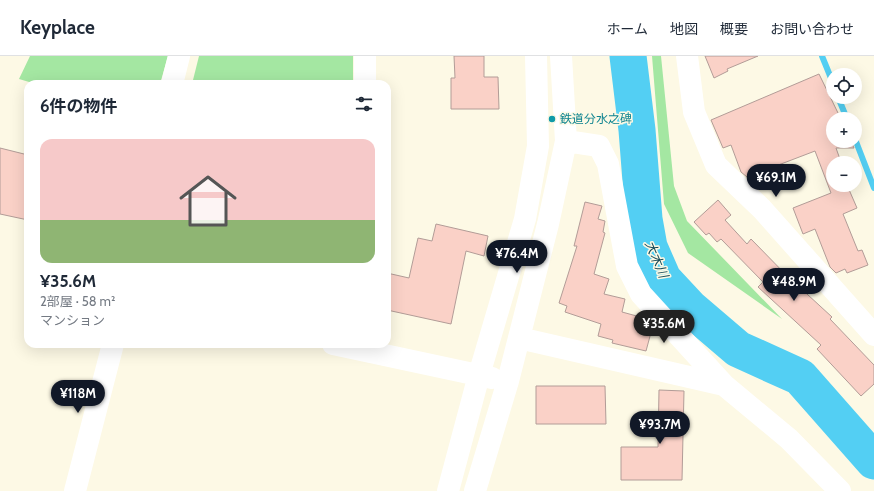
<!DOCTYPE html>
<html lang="ja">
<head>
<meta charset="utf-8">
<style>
  body { margin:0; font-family:Cabin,"Noto Sans JP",sans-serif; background:#f6f6f7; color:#1f2937; height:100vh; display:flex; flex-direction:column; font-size:15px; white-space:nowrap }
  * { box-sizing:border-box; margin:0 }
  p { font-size:13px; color:#747a83 }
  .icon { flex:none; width:22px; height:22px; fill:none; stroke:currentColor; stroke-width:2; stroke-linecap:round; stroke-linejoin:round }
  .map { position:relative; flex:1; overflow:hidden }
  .drawer { position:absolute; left:24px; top:24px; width:367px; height:268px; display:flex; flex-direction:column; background:#fff; border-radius:12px; box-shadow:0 4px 16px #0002 }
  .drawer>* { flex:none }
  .controls { position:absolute; left:826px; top:12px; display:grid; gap:8px }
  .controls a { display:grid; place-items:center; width:36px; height:36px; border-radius:50%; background:#fff; box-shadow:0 4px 16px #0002; font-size:20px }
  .price { position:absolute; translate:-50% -34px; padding:0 9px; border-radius:14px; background:#111827; color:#fff; font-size:13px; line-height:26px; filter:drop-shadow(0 1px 2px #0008) }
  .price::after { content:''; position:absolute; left:50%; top:24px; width:12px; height:9px; margin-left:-6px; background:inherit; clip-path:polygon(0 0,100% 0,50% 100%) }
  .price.current { background:#222; color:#fff }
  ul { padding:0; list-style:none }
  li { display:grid; align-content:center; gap:8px; height:212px; padding:0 16px }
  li+li { border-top:1px solid #e0e1e3 }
  li span { display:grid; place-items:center; height:124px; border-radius:12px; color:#555 }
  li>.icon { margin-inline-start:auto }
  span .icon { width:72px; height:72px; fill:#fffc; stroke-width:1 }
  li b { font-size:17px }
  h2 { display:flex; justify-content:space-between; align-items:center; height:48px; padding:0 16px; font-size:17px }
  header { display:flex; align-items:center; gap:24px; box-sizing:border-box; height:56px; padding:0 20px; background:#fff; border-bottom:1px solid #e0e1e3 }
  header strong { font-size:19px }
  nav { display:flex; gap:22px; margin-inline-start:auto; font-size:14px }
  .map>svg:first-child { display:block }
  .green { fill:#a4e7a2 }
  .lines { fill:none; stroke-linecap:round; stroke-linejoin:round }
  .stream { stroke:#53cff3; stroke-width:6 }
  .river { stroke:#53cff3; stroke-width:37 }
  .building { fill:#fad1c7; stroke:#b29c97 }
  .minor { stroke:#fff; stroke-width:22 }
  .culture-dot { fill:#0f9aa8; stroke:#fdf9e5; stroke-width:1.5 }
  .labels { text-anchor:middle; stroke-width:3; stroke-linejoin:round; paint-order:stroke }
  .culture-label { font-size:12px; fill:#0d838f; stroke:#fdf9e5; text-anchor:start }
  .water-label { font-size:13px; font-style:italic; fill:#154a59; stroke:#fdf9e5 }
</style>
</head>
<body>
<header>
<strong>Keyplace</strong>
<nav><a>ホーム</a><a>地図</a><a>概要</a><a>お問い合わせ</a></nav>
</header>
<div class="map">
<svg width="874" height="435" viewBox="0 0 874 435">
  <rect width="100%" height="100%" fill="#fdf9e5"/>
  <path class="green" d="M 30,0 L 168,0 L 160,28 L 36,28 L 19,23 Z
    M 199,0 L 353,0 L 353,28 L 192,28 Z
    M 652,0 L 661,0 L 674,130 L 687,165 L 782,263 L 688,197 L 664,148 Z"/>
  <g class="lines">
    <path class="stream" d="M 822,0 L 833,27
      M 838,41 L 847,63
      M 855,83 L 874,132"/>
    <path class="river" d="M 628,0 L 637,74 L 644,163 L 649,191 L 663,223 L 690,252 L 738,293 L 800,321 L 874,405"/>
  </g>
  <path class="building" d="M 454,0 L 484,0 L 484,21 L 498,21 L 499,53 L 451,53 L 451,22 L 455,22 Z
    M 705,0 L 758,0 L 727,13 L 728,15 L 714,22 Z
    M 819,18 L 839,59 L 840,58 L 842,63 L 833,63 L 833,85 L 851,85 L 854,92 L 836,92 L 841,106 L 833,107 L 833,129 L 847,129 L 857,152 L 843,158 L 858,195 L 862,194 L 868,209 L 847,217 L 845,213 L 836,217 L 830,211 L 815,173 L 803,178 L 793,152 L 831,137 L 815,95 L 747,121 L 741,116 L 731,89 L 723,92 L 711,64 Z
    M 0,92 L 28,99 L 28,164 L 0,158 Z
    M 718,144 L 731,159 L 725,164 L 747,188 L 751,183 L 794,227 L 795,227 L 832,261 L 830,263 L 874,309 L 874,328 L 861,340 L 817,293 L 821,289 L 758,231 L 763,226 L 721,183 L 717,186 L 709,177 L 706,179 L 694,166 Z
    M 585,146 L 602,150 L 598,163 L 605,165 L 603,176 L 605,177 L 594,218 L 609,223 L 604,238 L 625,243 L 622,256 L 644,262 L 644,264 L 649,265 L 653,269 L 646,295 L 612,287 L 613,284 L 598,280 L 601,268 L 565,256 L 567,250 L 559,247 L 577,190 L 574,190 Z
    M 436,168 L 488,180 L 484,200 L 466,195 L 451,268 L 387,254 L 387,217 L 409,222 L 418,182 L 432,185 Z
    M 536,330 L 605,330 L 606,368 L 536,368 Z
    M 659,334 L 684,335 L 682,424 L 621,424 L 621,391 L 658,391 Z"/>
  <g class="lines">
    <path class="minor" d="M 365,0 L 365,28
      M 687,0 L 694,56 L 716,109 L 762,153 L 874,279
      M 172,28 L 179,0
      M 566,85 L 599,90 L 608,108 L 627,210 L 641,238 L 724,329 L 789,383 L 840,435
      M 519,282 L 724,329
      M 333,288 L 492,322
      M 75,435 L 113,288
      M 448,435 L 479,319 L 525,163 L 538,90 L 536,0
      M 475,435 L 508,325 L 548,168 L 566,85 L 561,0"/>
  </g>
  <circle class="culture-dot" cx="552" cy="63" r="4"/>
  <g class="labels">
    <g class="culture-label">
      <text x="560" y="67">鉄道分水之碑</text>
    </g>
    <g class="water-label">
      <text transform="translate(657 203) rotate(67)" y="5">大木川</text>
    </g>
  </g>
</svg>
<div class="controls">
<a><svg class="icon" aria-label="locate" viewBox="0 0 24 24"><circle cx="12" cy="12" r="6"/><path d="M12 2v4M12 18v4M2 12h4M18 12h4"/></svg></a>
<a>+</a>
<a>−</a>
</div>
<b class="price" style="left:776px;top:142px">¥69.1M</b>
<b class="price" style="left:517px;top:218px">¥76.4M</b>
<b class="price" style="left:794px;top:246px">¥48.9M</b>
<b class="price current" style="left:664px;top:288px">¥35.6M</b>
<b class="price" style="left:78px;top:358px">¥118M</b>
<b class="price" style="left:660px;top:389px">¥93.7M</b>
<section class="drawer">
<h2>6件の物件<svg class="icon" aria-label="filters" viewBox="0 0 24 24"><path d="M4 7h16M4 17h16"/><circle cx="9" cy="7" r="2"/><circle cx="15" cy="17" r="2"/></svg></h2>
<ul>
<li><span style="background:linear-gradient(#f6c9c9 65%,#8fb573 0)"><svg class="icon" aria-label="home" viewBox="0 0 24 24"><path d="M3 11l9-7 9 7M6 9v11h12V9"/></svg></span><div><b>¥35.6M</b><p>2部屋 · 58 m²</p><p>マンション</p></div></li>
</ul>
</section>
</div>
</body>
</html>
